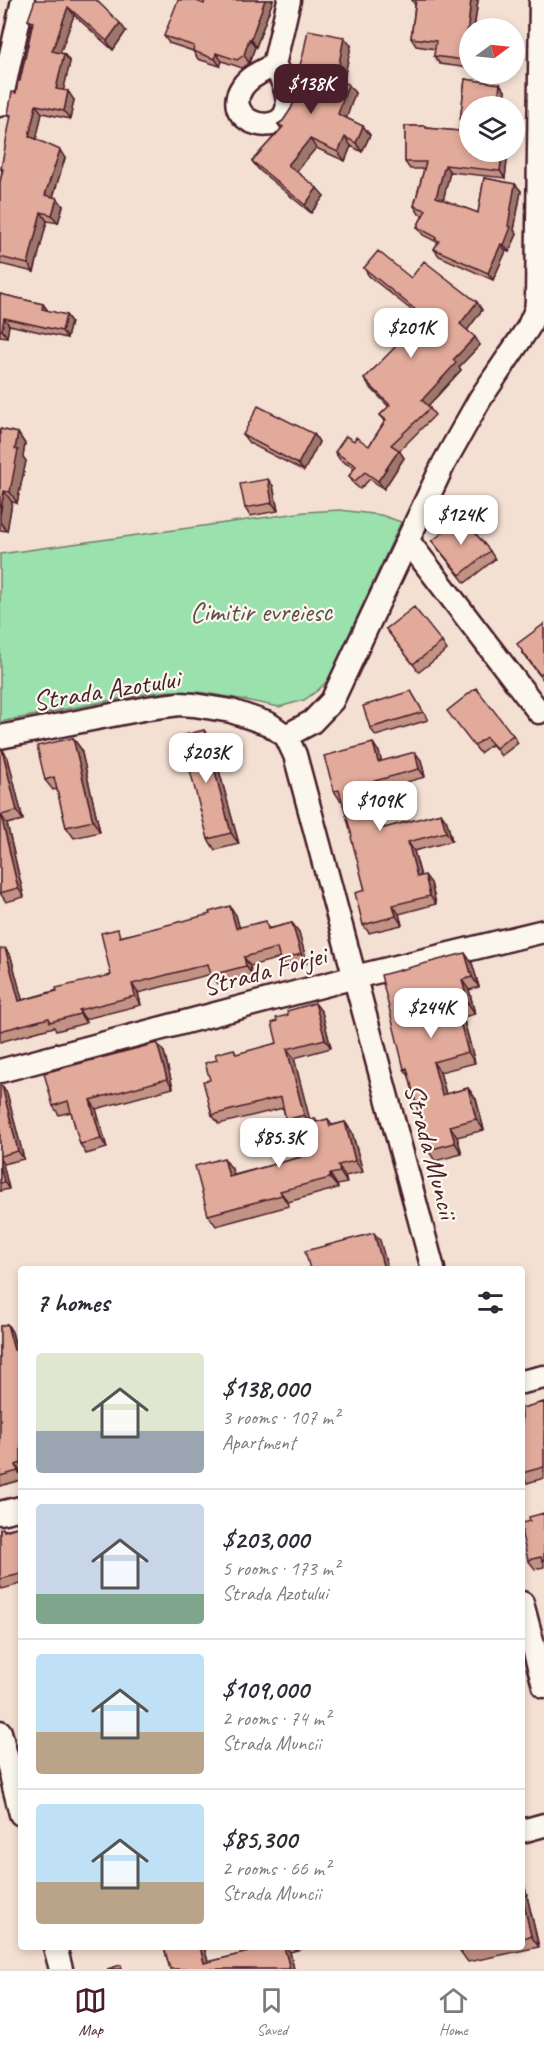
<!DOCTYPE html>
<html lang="en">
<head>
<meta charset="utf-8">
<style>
  body { margin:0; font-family:Caveat,sans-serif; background:#f2f2f3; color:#2b2b33; height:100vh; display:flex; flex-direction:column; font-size:22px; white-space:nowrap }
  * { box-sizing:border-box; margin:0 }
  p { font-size:20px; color:#7c7c81 }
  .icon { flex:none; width:33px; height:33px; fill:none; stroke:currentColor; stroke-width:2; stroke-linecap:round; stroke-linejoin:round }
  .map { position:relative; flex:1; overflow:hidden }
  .side { position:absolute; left:18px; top:1266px; width:507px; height:684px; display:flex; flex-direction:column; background:#fff; border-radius:6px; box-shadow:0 3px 9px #0003 }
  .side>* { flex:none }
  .needle { width:39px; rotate:75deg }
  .fabs { position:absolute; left:459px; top:18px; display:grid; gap:12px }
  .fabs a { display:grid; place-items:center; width:66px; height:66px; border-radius:50%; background:#fff; box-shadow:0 3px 9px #0003; font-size:30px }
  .price { position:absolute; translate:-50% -51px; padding:0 14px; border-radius:12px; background:#fff; color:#222; font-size:20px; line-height:39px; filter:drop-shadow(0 2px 3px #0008) }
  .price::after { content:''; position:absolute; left:50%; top:36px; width:18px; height:14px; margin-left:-9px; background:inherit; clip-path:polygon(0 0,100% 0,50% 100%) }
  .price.selected { background:#4a1f2b; color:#fff }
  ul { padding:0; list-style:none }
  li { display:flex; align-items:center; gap:18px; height:150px; padding:0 18px }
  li+li { border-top:2px solid #e1e1e2 }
  li span { display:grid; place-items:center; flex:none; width:168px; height:120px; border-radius:6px; color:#555 }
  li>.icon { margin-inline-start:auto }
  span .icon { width:72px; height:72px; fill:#fffc; stroke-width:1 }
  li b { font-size:26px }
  h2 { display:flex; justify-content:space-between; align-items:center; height:72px; padding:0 18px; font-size:26px }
  .tabs { display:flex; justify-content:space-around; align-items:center; height:84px; border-top:2px solid #e1e1e2; background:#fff; font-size:16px; color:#7c7c81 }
  .tabs a { display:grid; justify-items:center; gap:3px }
  .tabs .selected { color:#4a1f2b }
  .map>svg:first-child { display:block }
  .green { fill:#9ae1ae; stroke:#72806c; stroke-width:1.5 }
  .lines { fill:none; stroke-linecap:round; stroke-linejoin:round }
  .street-casing { stroke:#4a1f2b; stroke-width:27 }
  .street { stroke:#fbf7ec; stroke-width:22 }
  .wall { fill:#c29284; stroke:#4a1f2b; stroke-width:1.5 }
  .shaded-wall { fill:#9e776c; stroke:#4a1f2b; stroke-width:1.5 }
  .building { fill:#e2aa9a; stroke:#4a1f2b; stroke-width:1.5 }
  .labels { text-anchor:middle; stroke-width:4.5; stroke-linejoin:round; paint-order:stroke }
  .park-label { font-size:28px; fill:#5e504c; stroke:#fbf7ec }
  .street-label { font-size:28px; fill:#4a1f2b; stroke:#fbf7ec }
</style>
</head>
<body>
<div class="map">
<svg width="544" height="1969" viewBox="0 0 544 1969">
  <rect width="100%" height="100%" fill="#f4e0d3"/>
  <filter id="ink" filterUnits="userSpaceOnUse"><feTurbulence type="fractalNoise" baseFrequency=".0167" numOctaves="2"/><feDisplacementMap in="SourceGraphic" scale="12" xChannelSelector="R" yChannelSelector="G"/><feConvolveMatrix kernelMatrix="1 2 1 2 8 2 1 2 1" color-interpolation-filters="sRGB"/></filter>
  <g filter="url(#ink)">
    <path class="green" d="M 340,510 L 381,515 L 401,522 L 328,680 L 317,691 L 304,700 L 279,707 L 230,697 L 198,692 L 170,691 L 144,694 L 0,722 L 0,554 L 305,512 Z"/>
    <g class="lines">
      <g class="street-casing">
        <path id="street" d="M 274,65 C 326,151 211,131 243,86 C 250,76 263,71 274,65 Z
          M 274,65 L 289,0
          M 0,105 L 23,0
          M 408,541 L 539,712
          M 286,736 L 312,722 L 332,701 L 444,463 L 480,399 L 528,328 L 536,310 L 537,300 L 541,0
          M 0,737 L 148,708 L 179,704 L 194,705 L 231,711 L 269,724 L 286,736 L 295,755 L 433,1269
          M 0,1071 L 355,977 L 544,931
          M 522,1382 L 544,1377
          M 0,1513 L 21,1508
          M 522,1603 L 544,1686
          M 0,1732 L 21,1814
          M 522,1831 L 544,1825
          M 55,1947 L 61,1969"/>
      </g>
      <use href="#street" class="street"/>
    </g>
    <path class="wall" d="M 96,0 L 126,31 L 113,50 L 74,15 L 60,53 L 64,54 L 70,62 L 63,90 L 74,100 L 70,119 L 42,113 L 36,139 L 65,158 L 53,197 L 57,198 L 63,206 L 58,223 L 47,221 L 34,272 L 0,264 L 0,182 L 2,171 L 1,169 L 11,118 L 8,114 L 20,81 L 32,25 L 28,20 Z
      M 205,0 L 273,0 L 256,47 L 255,47 L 249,63 L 242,68 L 222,61 L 220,66 L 198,59 L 193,51 L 169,43 L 164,36 L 204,4 Z
      M 412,0 L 478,0 L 469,68 L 440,64 L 434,56 L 435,49 L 416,46 L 411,38 L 415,5 Z
      M 351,46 L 343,82 L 355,93 L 346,118 L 363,126 L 370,135 L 362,152 L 351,146 L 345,161 L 316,148 L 296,171 L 324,196 L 311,213 L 259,170 L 252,161 L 281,129 L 278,124 L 283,121 L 291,109 L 294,102 Z
      M 465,79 L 500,84 L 505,91 L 503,106 L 470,106 L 470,152 L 508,152 L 505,178 L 450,172 L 443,200 L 478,213 L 484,178 L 515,184 L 521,191 L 514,230 L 517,234 L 509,252 L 506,251 L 493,280 L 439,256 L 434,249 L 438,243 L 437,242 L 423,235 L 417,227 L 423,215 L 419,214 L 414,206 L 424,169 L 410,169 L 405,162 L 405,126 L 426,126 L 427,128 L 459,131 Z
      M 364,268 L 411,278 L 482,310 L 467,330 L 480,345 L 459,367 L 461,370 L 428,406 L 435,415 L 399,451 L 404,458 L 384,489 L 370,479 L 360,489 L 354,484 L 349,476 L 354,468 L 340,460 L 335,452 L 354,441 L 369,446 L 385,421 L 380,415 L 389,407 L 369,386 L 364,379 L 401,342 L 398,338 L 411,324 L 408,320 L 415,313 L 369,276 Z
      M 0,294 L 43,304 L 48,311 L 66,315 L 71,322 L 67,338 L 9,325 L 7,337 L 0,336 Z
      M 0,429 L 18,433 L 25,444 L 23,457 L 26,461 L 17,503 L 12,502 L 7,531 L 0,530 Z
      M 314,434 L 319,442 L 304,471 L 249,443 L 243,435 Z
      M 273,486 L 278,511 L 250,516 L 245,508 Z
      M 432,541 L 490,551 L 495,559 L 465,583 Z
      M 544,624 L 544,681 L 522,652 Z
      M 386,629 L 442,642 L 447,650 L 419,672 Z
      M 411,691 L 428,720 L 376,736 L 370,728 Z
      M 453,718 L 513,735 L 518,743 L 501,756 L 492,744 L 480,753 Z
      M 73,738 L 81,749 L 100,832 L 74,838 L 66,827 L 57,789 L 53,790 L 45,780 Z
      M 211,741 L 239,844 L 215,850 L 208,839 Z
      M 2,749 L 8,758 L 23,820 L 7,824 L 24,897 L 6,902 L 0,893 Z
      M 379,752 L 381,761 L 421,760 L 425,777 L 373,791 L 384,828 L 441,813 L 447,822 L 452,841 L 414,851 L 421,876 L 431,883 L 436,904 L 399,914 L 402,925 L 369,933 L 363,925 L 365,890 L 352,836 L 342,799 L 340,800 L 334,791 Z
      M 236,915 L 239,927 L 272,928 L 292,923 L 299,932 L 307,963 L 287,969 L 280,958 L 250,966 L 252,975 L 218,984 L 211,974 L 138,993 L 141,1005 L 85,1019 L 86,1023 L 56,1031 L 54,1027 L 0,1042 L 0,1004 L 1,1003 L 11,957 L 22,1000 L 111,975 L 123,936 Z
      M 472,963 L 479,987 L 469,990 L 475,1014 L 463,1017 L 475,1063 L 440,1072 L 446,1094 L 468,1088 L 476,1099 L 484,1130 L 457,1137 L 462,1154 L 435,1161 L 428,1150 L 409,1076 L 404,1069 Z
      M 322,1012 L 331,1048 L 294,1058 L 309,1119 L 315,1118 L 318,1122 L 328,1119 L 332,1125 L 345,1122 L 352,1132 L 363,1172 L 345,1176 L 347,1183 L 337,1185 L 338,1188 L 288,1202 L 289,1206 L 216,1226 L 208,1215 L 232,1169 L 234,1175 L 301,1157 L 293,1129 L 286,1120 L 283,1108 L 219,1124 L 212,1115 L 210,1080 L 238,1054 L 277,1043 Z
      M 164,1052 L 173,1088 L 96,1109 L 107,1148 L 86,1154 L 80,1144 L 71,1112 L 59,1115 L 53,1106 Z
      M 0,1086 L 7,1093 L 24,1159 L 3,1164 L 9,1189 L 0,1191 Z
      M 7,1324 L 12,1332 L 17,1349 L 21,1348 L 21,1480 L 0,1486 L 0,1326 Z
      M 544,1402 L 544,1478 L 527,1483 L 522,1475 L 522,1408 Z
      M 544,1513 L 544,1567 L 535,1569 L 528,1560 L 530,1521 Z
      M 21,1526 L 21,1584 L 2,1589 L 0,1586 L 0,1529 L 4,1530 Z
      M 522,1875 L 539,1947 L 468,1962 L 460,1951 L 459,1947 L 522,1947 Z
      M 164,1947 L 204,1947 L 208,1962 L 249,1952 L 248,1947 L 309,1947 L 290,1952 L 294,1969 L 170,1969 Z"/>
    <path class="shaded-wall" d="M 265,0 L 273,0 L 256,47 L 251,39 Z
      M 471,0 L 478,0 L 474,28 L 470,28 L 469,68 L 464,60 Z
      M 68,7 L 74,15 L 58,59 L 52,51 Z
      M 120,23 L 126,31 L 113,50 L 107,41 Z
      M 344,37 L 351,46 L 342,89 L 336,80 Z
      M 249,39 L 255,47 L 249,63 L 244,55 Z
      M 216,53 L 222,61 L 220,66 L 215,59 Z
      M 64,54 L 70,62 L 62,97 L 56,89 Z
      M 348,84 L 355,93 L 345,123 L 338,114 Z
      M 500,84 L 505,91 L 503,106 L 497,106 Z
      M 68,91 L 74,100 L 70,119 L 64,111 Z
      M 36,105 L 42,113 L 35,145 L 29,136 Z
      M 363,126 L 370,135 L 362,152 L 356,143 Z
      M 345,137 L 351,146 L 345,161 L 338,152 Z
      M 310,139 L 316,148 L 294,174 L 288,165 Z
      M 60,150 L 65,158 L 51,203 L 45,195 Z
      M 502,152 L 508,152 L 505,178 L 500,171 Z
      M 445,165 L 450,172 L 442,205 L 436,197 Z
      M 515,184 L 521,191 L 514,230 L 517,234 L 509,252 L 504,245 Z
      M 317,188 L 324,196 L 311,213 L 305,205 Z
      M 57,198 L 63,206 L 58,223 L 52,215 Z
      M 41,212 L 47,221 L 34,272 L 28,264 Z
      M 501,244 L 506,251 L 493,280 L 488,273 Z
      M 477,302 L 482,310 L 466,332 L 460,324 Z
      M 43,304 L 48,311 L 42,309 Z
      M 66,315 L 71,322 L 67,338 L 62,331 Z
      M 4,318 L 9,325 L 7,337 L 2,330 Z
      M 475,337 L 480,345 L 459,367 L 461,370 L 427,407 L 422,400 L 453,360 Z
      M 18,433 L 25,444 L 23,457 L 26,461 L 17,503 L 10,492 L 15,449 Z
      M 314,434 L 319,442 L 304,471 L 298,464 Z
      M 399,450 L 404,458 L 384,489 L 378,481 Z
      M 268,479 L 273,486 L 278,511 L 272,503 Z
      M 4,491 L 12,502 L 7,531 L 0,522 L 0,515 Z
      M 204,730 L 211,741 L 239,844 L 231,833 Z
      M 73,738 L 81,749 L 100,832 L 93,821 Z
      M 373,743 L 379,752 L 384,770 L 378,762 Z
      M 2,749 L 8,758 L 23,820 L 17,811 Z
      M 415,752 L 421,760 L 425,777 L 419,769 Z
      M 367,783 L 373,791 L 386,838 L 380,829 Z
      M 441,813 L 447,822 L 452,841 L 446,832 Z
      M 1,815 L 7,824 L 24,897 L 18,888 Z
      M 408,842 L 414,851 L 423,885 L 417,877 Z
      M 425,875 L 431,883 L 436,904 L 430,896 Z
      M 393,905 L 399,914 L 402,925 L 396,916 Z
      M 230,906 L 236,915 L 242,937 L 236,928 Z
      M 292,923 L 299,932 L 307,963 L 301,954 Z
      M 5,948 L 11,957 L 25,1010 L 19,1001 Z
      M 465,953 L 472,963 L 479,987 L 472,977 Z
      M 244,957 L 250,966 L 252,975 L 246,966 Z
      M 462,980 L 469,990 L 475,1014 L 468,1003 Z
      M 132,984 L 138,993 L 141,1005 L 135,996 Z
      M 315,1003 L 322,1012 L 331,1048 L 325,1039 Z
      M 456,1007 L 463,1017 L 475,1063 L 468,1052 Z
      M 79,1010 L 85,1019 L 86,1023 L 80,1014 Z
      M 157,1043 L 164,1052 L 173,1088 L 167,1079 Z
      M 287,1049 L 294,1058 L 311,1124 L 304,1115 Z
      M 433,1062 L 440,1072 L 449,1106 L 442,1095 Z
      M 2,1086 L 7,1093 L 24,1159 L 18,1151 Z
      M 468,1088 L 476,1099 L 484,1130 L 476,1119 Z
      M 90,1100 L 96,1109 L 107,1148 L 101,1139 Z
      M 345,1122 L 352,1132 L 363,1172 L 355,1161 Z
      M 450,1126 L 457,1137 L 462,1154 L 455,1143 Z
      M 224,1158 L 232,1169 L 237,1188 L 229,1177 Z
      M 0,1159 L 3,1164 L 9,1189 L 4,1182 L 0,1165 Z
      M 338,1165 L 345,1176 L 347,1183 L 340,1172 Z
      M 330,1174 L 337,1185 L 338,1188 L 330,1178 Z
      M 280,1191 L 288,1202 L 289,1206 L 282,1195 Z
      M 374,1233 L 380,1240 L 388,1269 L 384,1269 Z
      M 7,1324 L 12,1332 L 19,1358 L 14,1350 Z
      M 16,1465 L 21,1472 L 21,1476 L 18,1471 Z
      M 522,1875 L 539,1947 L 531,1936 L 522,1896 Z
      M 200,1947 L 204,1947 L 210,1969 L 204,1963 Z
      M 284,1947 L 286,1947 L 290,1952 L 294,1969 L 290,1969 Z"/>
    <path class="building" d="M 35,0 L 96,0 L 120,23 L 107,41 L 68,7 L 52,51 L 64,54 L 56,89 L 68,91 L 64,111 L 36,105 L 29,136 L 60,150 L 45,195 L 57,198 L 52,215 L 41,212 L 28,264 L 0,257 L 0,182 L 3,169 L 1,169 L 11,115 L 8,114 L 12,92 L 16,93 L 18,81 L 20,81 L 33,22 L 28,20 Z
      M 178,0 L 194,0 L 204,4 L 205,0 L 265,0 L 251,39 L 249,39 L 244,55 L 237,60 L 216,53 L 215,59 L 193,51 L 194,46 L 164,36 Z
      M 416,0 L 471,0 L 464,60 L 434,56 L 436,41 L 411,38 Z
      M 308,30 L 344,37 L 336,80 L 348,84 L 338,114 L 363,126 L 356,143 L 345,137 L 338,152 L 310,139 L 288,165 L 317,188 L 305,205 L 252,161 L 283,127 L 278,124 L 283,121 L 291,109 L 294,102 L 294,85 L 303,55 Z
      M 465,79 L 500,84 L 497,106 L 470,106 L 470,152 L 502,152 L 500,171 L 445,165 L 436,197 L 478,213 L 484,178 L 515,184 L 508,226 L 511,227 L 504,245 L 501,244 L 488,273 L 434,249 L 439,241 L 435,239 L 436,237 L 417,227 L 426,210 L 414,206 L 426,162 L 405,162 L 405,126 L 426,126 L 426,128 L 459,131 Z
      M 378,251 L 411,278 L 424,261 L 477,302 L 460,324 L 475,337 L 453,360 L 456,363 L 422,400 L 430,408 L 391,445 L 399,450 L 378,481 L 365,472 L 355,481 L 349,476 L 356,466 L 335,452 L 346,436 L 354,441 L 356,437 L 369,446 L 386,420 L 380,415 L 390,405 L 364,379 L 401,341 L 398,338 L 412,323 L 408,320 L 417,311 L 364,268 Z
      M 0,294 L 43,304 L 42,309 L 66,315 L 62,331 L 4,318 L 2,330 L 0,330 Z
      M 258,406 L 314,434 L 298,464 L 243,435 Z
      M 0,429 L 18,433 L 15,449 L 18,450 L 10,492 L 4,491 L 0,515 Z
      M 268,479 L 272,503 L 245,508 L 240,484 Z
      M 462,517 L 490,551 L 460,575 L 432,541 Z
      M 414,607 L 442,642 L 413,664 L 386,629 Z
      M 544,624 L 544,671 L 540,675 L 517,644 Z
      M 476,688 L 513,735 L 496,748 L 486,737 L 474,746 L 447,711 Z
      M 411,691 L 423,712 L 370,728 L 363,706 Z
      M 204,730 L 231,833 L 208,839 L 181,736 Z
      M 73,738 L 93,821 L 66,827 L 54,777 L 45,780 L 37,746 Z
      M 373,743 L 378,762 L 415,752 L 419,769 L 367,783 L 380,829 L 441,813 L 446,832 L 408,842 L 417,877 L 425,875 L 430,896 L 393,905 L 396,916 L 363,925 L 355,893 L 365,890 L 351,837 L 352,836 L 339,790 L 334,791 L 324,756 Z
      M 0,749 L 2,749 L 17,811 L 1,815 L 18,888 L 0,893 Z
      M 230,906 L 236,928 L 266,921 L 268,929 L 292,923 L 301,954 L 280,960 L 277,948 L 244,957 L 246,966 L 211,975 L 208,964 L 132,984 L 135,996 L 79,1010 L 80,1014 L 50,1022 L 49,1018 L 0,1031 L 0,1004 L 1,1003 L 0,998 L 0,949 L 5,948 L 19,1001 L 57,991 L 56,988 L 111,975 L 101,933 L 118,929 L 120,937 L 210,914 L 209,912 Z
      M 465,953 L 472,977 L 462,980 L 468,1003 L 456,1007 L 468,1052 L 433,1062 L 442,1095 L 468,1088 L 476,1119 L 450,1126 L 455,1143 L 428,1150 L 407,1068 L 404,1069 L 381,975 Z
      M 315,1003 L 325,1039 L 287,1049 L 304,1115 L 286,1120 L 281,1097 L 212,1115 L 203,1081 L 210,1080 L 205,1063 L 217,1060 L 215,1054 L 234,1049 L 236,1054 L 277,1043 L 272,1023 L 277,1021 L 276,1018 L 288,1015 L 287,1011 Z
      M 157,1043 L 167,1079 L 90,1100 L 101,1139 L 80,1144 L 68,1101 L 53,1106 L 44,1073 Z
      M 0,1086 L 2,1086 L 18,1151 L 0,1156 Z
      M 315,1118 L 316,1122 L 328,1119 L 330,1126 L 345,1122 L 355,1161 L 338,1165 L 340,1172 L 330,1174 L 330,1178 L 280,1191 L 282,1195 L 208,1215 L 195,1166 L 224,1158 L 229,1177 L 301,1157 L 292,1124 Z
      M 0,1165 L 4,1182 L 0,1183 Z
      M 374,1233 L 384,1269 L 310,1269 L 305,1251 Z
      M 7,1324 L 14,1350 L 21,1348 L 21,1463 L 16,1465 L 18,1471 L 0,1476 L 0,1326 Z
      M 544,1402 L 544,1467 L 522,1473 L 522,1408 Z
      M 544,1513 L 544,1560 L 542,1561 L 541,1557 L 528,1560 L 522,1535 L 522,1523 L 530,1521 L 529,1517 Z
      M 21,1526 L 21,1574 L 0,1579 L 0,1529 L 3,1528 L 4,1531 Z
      M 522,1896 L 531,1936 L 522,1938 Z
      M 164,1947 L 200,1947 L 204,1963 L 249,1952 L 248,1947 L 284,1947 L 290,1969 L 170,1969 Z
      M 459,1947 L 481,1947 L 460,1951 Z
      M 121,1965 L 122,1969 L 107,1969 Z"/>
  </g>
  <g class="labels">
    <g class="park-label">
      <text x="261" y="621">Cimitir evreiesc</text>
    </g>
    <g class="street-label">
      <text transform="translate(106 689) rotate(-9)" y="10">Strada Azotului</text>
      <text transform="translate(264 970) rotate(-15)" y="10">Strada Forjei</text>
      <text transform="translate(432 1151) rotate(75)" y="10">Strada Muncii</text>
    </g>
  </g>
</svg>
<div class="fabs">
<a><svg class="needle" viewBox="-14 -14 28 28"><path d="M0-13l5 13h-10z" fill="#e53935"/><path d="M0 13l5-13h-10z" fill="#7c7c81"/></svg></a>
<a><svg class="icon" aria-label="layers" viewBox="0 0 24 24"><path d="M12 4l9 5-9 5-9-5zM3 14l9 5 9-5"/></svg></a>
</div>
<b class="price selected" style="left:311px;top:115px">$138K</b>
<b class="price" style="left:411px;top:359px">$201K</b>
<b class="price" style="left:461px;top:546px">$124K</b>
<b class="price" style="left:206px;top:784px">$203K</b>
<b class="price" style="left:380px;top:832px">$109K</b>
<b class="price" style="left:431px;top:1039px">$244K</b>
<b class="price" style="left:279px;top:1169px">$85.3K</b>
<section class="side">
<h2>7 homes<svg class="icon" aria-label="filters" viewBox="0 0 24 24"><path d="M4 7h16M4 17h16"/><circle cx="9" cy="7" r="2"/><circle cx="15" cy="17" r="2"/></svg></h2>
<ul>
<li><span style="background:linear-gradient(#dfe7d0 65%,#9aa5b1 0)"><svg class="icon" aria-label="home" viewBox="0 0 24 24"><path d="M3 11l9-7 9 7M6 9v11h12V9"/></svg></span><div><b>$138,000</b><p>3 rooms · 107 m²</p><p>Apartment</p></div></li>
<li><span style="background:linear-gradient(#c9d6e8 75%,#7fa58c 0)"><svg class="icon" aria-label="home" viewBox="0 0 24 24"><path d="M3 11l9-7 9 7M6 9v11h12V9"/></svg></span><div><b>$203,000</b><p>5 rooms · 173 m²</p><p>Strada Azotului</p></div></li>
<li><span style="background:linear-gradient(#bfe0f5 65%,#b9a48a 0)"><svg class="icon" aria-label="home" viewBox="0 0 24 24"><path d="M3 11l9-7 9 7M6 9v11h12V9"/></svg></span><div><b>$109,000</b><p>2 rooms · 74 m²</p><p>Strada Muncii</p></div></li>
<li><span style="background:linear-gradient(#bfe0f5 65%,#b9a48a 0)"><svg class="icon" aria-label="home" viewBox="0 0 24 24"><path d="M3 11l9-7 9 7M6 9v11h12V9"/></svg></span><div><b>$85,300</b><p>2 rooms · 66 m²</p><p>Strada Muncii</p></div></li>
</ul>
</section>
</div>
<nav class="tabs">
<a class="selected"><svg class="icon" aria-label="map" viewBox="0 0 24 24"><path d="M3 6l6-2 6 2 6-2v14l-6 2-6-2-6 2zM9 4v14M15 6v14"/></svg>Map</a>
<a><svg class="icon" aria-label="saved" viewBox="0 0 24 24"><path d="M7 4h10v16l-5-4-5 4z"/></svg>Saved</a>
<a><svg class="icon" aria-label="home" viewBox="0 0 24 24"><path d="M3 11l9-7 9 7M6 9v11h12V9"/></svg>Home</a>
</nav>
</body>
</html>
